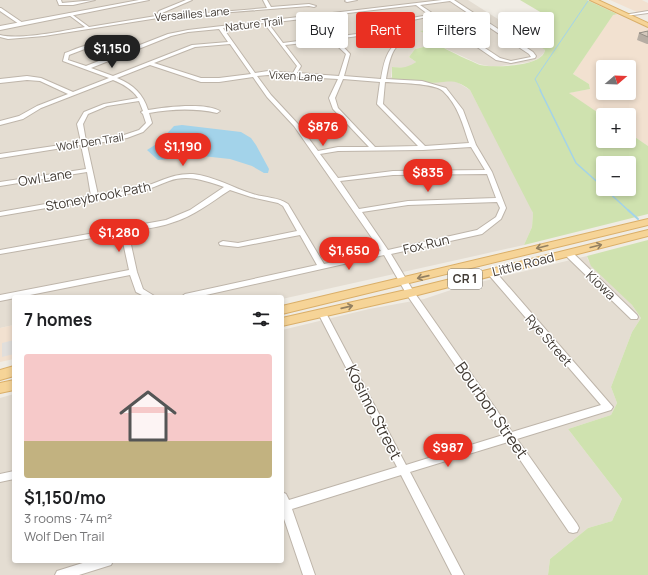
<!DOCTYPE html>
<html lang="en">
<head>
<meta charset="utf-8">
<style>
  body { margin:0; font-family:Manrope,sans-serif; background:#f6f6f6; color:#202124; height:100vh; display:flex; flex-direction:column; font-size:15px; white-space:nowrap }
  * { box-sizing:border-box; margin:0 }
  p { font-size:13px; color:#757577 }
  .icon { flex:none; width:22px; height:22px; fill:none; stroke:currentColor; stroke-width:2; stroke-linecap:round; stroke-linejoin:round }
  .map { position:relative; flex:1; overflow:hidden }
  .sheet { position:absolute; left:12px; top:295px; width:272px; height:268px; display:flex; flex-direction:column; background:#fff; border-radius:4px; box-shadow:0 2px 6px #0003 }
  .sheet>* { flex:none }
  .top-card { position:absolute; left:296px; top:12px; width:292px; height:36px; display:flex; gap:8px }
  .needle { width:26px; rotate:71deg }
  .controls { position:absolute; left:596px; top:60px; display:grid; gap:8px }
  .controls a { display:grid; place-items:center; width:40px; height:40px; border-radius:4px; background:#fff; box-shadow:0 2px 6px #0003; font-size:20px }
  .price { position:absolute; translate:-50% -34px; padding:0 9px; border-radius:14px; background:#e93022; color:#fff; font-size:13px; line-height:26px; filter:drop-shadow(0 1px 2px #0008) }
  .price::after { content:''; position:absolute; left:50%; top:24px; width:12px; height:9px; margin-left:-6px; background:inherit; clip-path:polygon(0 0,100% 0,50% 100%) }
  .price.current { background:#222; color:#fff }
  ul { padding:0; list-style:none }
  li { display:grid; align-content:center; gap:8px; height:212px; padding:0 12px }
  li span { display:grid; place-items:center; height:124px; border-radius:4px; color:#555 }
  li>.icon { margin-inline-start:auto }
  span .icon { width:72px; height:72px; fill:#fffc; stroke-width:1 }
  li b { font-size:17px }
  h2 { display:flex; justify-content:space-between; align-items:center; height:48px; padding:0 12px; font-size:17px }
  .pill { padding:0 14px; border-radius:4px; background:#fff; box-shadow:0 2px 6px #0003; font-size:14px; line-height:36px }
  .pill.current { background:#e93022; color:#fff }
  .map>svg:first-child { display:block }
  .residential { fill:#e4ddd2 }
  .commercial { fill:#f2e1d0; fill-rule:evenodd }
  .green { fill:#cfe2af; fill-rule:evenodd }
  .parking { fill:#e1dfdc }
  .water { fill:#a3d3ea }
  .lines { fill:none; stroke-linecap:round; stroke-linejoin:round }
  .stream-far2 { stroke:#a3d3ea; stroke-width:1 }
  .stream-far1 { stroke:#a3d3ea; stroke-width:1.5 }
  .stream { stroke:#a3d3ea; stroke-width:2 }
  .minor-casing { stroke:#beb5aa; stroke-width:2 }
  .tertiary-casing { stroke:#beb5aa; stroke-width:2 }
  .primary-casing { stroke:#daaf69; stroke-width:2 }
  .minor { fill:#fff; fill-rule:evenodd }
  .tertiary { fill:#fff; fill-rule:evenodd }
  .primary { fill:#f6d497; fill-rule:evenodd }
  .wall { fill:#b6ada3 }
  .building { fill:#d4c9bd; stroke:#948d84 }
  .oneway { stroke:#938061 }
  .labels { text-anchor:middle; stroke-width:3; stroke-linejoin:round; paint-order:stroke }
  .far-street-label { font-size:11px; fill:#423b34; stroke:#fff }
  .shield { fill:#fff; stroke:#7b7671; stroke-width:1 }
  .shield-label { font-size:12px; font-weight:bold; fill:#423b34 }
  .street-label { font-size:13px; fill:#423b34; stroke:#fff }
  .near-street-label { font-size:16px; fill:#423b34; stroke:#fff }
</style>
</head>
<body>
<div class="map">
<svg width="648" height="575" viewBox="0 0 648 575">
  <rect width="100%" height="100%" fill="#f0ece4"/>
  <path class="residential" d="M 0,0 L 468,0 L 542,47 L 545,50 L 544,53 L 539,58 L 530,62 L 493,67 L 479,64 L 440,46 L 461,38 L 447,29 L 435,30 L 430,29 L 431,35 L 434,38 L 432,45 L 415,49 L 409,57 L 416,62 L 410,67 L 406,68 L 392,67 L 391,77 L 431,83 L 449,80 L 457,82 L 470,90 L 527,198 L 533,213 L 532,227 L 524,245 L 282,299 L 282,297 L 14,297 L 14,325 L 0,328 L 0,341 Z
    M 587,256 L 588,260 L 632,305 L 641,318 L 632,332 L 611,387 L 617,403 L 611,415 L 568,429 L 622,499 L 612,521 L 588,528 L 550,559 L 548,575 L 0,575 L 0,398 L 14,394 L 14,561 L 282,561 L 282,330 L 369,309 L 424,299 L 460,287 Z"/>
  <path class="commercial" d="M 610,0 L 642,0 L 648,3 L 648,11 L 637,12 Z
    M 613,14 L 617,14 L 648,28 L 648,146 L 629,133 L 629,115 L 603,116 L 568,93 L 590,89 L 589,84 L 573,74 ZM 603,67 L 629,67 L 629,93 L 603,93 Z
    M 14,325 L 14,359 L 0,362 L 0,328 Z"/>
  <path class="green" d="M 520,0 L 587,0 L 617,14 L 613,15 L 573,74 L 589,84 L 590,89 L 569,93 L 603,116 L 603,141 L 629,141 L 629,133 L 648,146 L 648,214 L 524,245 L 532,227 L 533,213 L 470,90 C 453,77 448,83 429,83 C 417,83 403,82 392,80 L 392,67 C 402,68 407,68 416,62 L 409,57 L 415,49 L 432,45 L 434,38 L 420,31 C 430,29 438,30 447,29 L 461,39 L 443,44 L 441,46 C 444,49 475,63 480,65 C 493,68 543,67 545,50 L 527,37 L 542,13 ZM 603,163 L 629,163 L 629,189 L 603,189 Z
    M 648,240 L 648,575 L 548,575 L 550,559 L 588,528 L 612,521 L 622,499 L 568,429 L 611,415 L 617,403 L 611,387 L 632,332 L 641,318 L 632,305 L 591,266 L 587,256 Z"/>
  <path class="parking" d="M 14,340 L 14,354 L 2,357 L 2,343 Z"/>
  <path class="water" d="M 182,125 L 241,132 L 251,138 L 256,145 L 269,169 L 268,173 L 264,173 L 252,166 L 230,159 L 202,156 L 158,160 L 147,150 L 158,143 L 174,126 Z"/>
  <g class="lines">
    <path class="stream-far2" d="M 541,91 L 535,79 L 588,1"/>
    <path class="stream-far1" d="M 540,90 L 576,163 L 603,187
      M 605,189 L 629,211"/>
    <path class="stream" d="M 628,210 L 638,219"/>
    <g class="minor-casing">
      <path id="minor" d="M 57,0 L 61,0 L 62,3 L 95,0 L 73,5 L 59,5 Z
        M 186,0 L 192,0 L 162,13 L 161,16 C 196,14 232,11 267,8 L 263,0 L 267,0 L 271,7 L 309,4 L 316,6 L 314,7 L 309,6 L 219,13 L 200,16 L 158,18 L 44,36 L 8,39 L 0,37 L 0,35 C 21,40 62,31 85,27 L 69,15 L 68,14 L 70,13 L 89,27 L 156,16 L 159,11 Z
        M 346,0 L 357,0 L 347,2 L 345,1 Z
        M 442,0 L 454,0 L 533,52 L 536,56 L 535,58 L 511,63 L 496,60 L 432,16 L 403,22 L 358,36 L 336,39 L 350,54 L 344,76 L 381,79 C 384,61 388,40 410,40 L 410,42 C 407,43 403,43 400,44 C 390,50 388,69 386,79 L 422,81 L 446,88 L 463,110 L 476,145 L 492,172 L 506,208 L 501,219 L 482,234 L 391,254 L 414,292 L 512,432 L 601,405 L 488,274 L 487,272 L 491,270 L 494,270 L 613,407 L 611,410 L 517,439 L 577,524 L 579,528 L 577,532 L 573,533 L 569,532 L 508,442 L 410,472 L 464,575 L 452,575 L 401,475 L 292,509 L 315,575 L 303,575 L 282,513 L 282,492 L 286,494 L 289,500 L 397,467 L 318,313 L 319,311 L 325,311 L 326,313 L 406,465 L 503,435 L 407,295 L 384,255 L 197,297 L 181,297 L 185,294 L 317,265 L 300,235 L 238,247 L 220,245 L 219,243 L 223,241 L 238,243 L 297,231 L 283,206 L 278,203 L 251,197 L 230,190 C 211,202 193,217 171,223 C 157,228 142,229 128,231 L 137,272 L 143,289 L 156,297 L 146,297 L 136,292 L 130,275 L 0,301 L 0,295 L 129,270 L 121,233 L 0,254 L 0,250 L 166,220 L 190,210 L 224,187 C 206,181 188,174 169,181 C 158,185 150,189 139,192 L 0,216 L 0,212 L 91,196 L 87,172 L 0,186 L 0,182 L 86,169 L 81,145 L 0,158 L 0,154 L 81,142 L 77,124 L 84,112 L 104,104 L 138,98 C 132,89 123,84 113,80 L 41,108 L 23,119 L 0,125 L 0,121 L 19,116 L 37,106 L 68,94 L 40,81 L 27,80 L 0,83 L 0,79 L 27,76 L 41,78 L 73,92 L 109,78 L 63,61 L 65,53 C 74,50 88,42 97,46 L 90,47 L 69,55 L 68,60 L 86,66 L 168,34 L 188,30 ZM 450,1 L 529,54 L 531,57 L 511,61 L 500,58 L 420,5 ZM 416,5 L 429,15 L 400,20 L 357,34 L 333,37 L 314,17 ZM 310,18 L 329,37 L 283,43 L 268,23 ZM 264,23 L 297,66 L 293,73 L 268,71 L 255,73 L 223,28 ZM 219,29 L 228,42 L 192,45 L 113,76 L 91,68 L 171,36 L 188,32 ZM 331,40 L 346,54 L 339,76 L 297,73 L 301,66 L 285,45 ZM 230,44 L 251,74 L 219,78 L 201,78 L 154,63 L 195,47 ZM 150,65 L 201,82 L 219,82 L 253,77 L 267,97 L 294,126 L 381,251 L 324,264 L 288,204 C 278,197 265,198 253,194 C 233,188 214,176 193,174 C 171,173 159,183 140,188 C 126,191 112,193 98,195 L 87,145 L 127,138 L 143,132 L 152,123 L 149,113 C 172,109 194,108 217,113 L 220,111 C 205,102 165,107 148,110 C 143,94 134,85 117,78 ZM 268,75 L 338,79 L 329,98 L 333,109 L 369,147 L 338,147 L 318,151 L 298,124 L 271,95 L 257,76 ZM 343,79 L 380,82 L 377,104 L 418,146 L 375,147 L 338,108 L 335,98 ZM 385,82 C 398,83 434,83 443,91 C 458,105 463,125 469,143 L 425,146 L 383,104 ZM 139,101 L 143,111 L 141,112 L 143,114 L 146,123 L 139,130 L 124,135 L 86,141 L 83,124 L 88,114 L 107,106 ZM 471,147 L 485,170 L 393,171 L 338,178 L 320,154 L 338,151 L 423,150 ZM 487,174 L 496,198 L 408,201 L 359,209 L 340,181 L 393,175 ZM 497,202 L 500,208 L 496,217 L 477,230 L 388,250 L 362,212 L 408,205 Z
        M 0,8 L 1,8 L 23,23 L 19,24 L 0,11 Z
        M 648,11 L 648,13 L 626,16 L 624,15 Z
        M 565,251 L 571,251 L 637,315 L 638,317 L 637,319 L 631,319 L 565,255 L 564,253 Z
        M 14,471 L 14,479 L 0,482 L 0,474 Z
        M 89,561 L 113,561 L 111,565 L 79,575 L 55,575 L 57,571 Z"/>
    </g>
    <g class="tertiary-casing">
      <path id="tertiary" d="M 139,0 L 149,0 L 0,30 L 0,26 Z"/>
    </g>
    <g class="primary-casing">
      <path id="primary" d="M 590,0 L 598,0 L 648,23 L 648,27 Z
        M 648,219 L 648,225 L 282,314 L 282,306 Z
        M 648,230 L 648,236 L 410,297 L 282,326 L 282,318 L 410,289 Z
        M 14,366 L 14,376 L 0,380 L 0,370 Z
        M 14,380 L 14,390 L 0,393 L 0,383 Z"/>
    </g>
    <use href="#minor" class="minor"/>
    <use href="#tertiary" class="tertiary"/>
    <use href="#primary" class="primary"/>
  </g>
  <path class="wall" d="M 648,31 L 648,44 L 647,44 L 637,40 L 639,33 Z"/>
  <path class="building" d="M 648,31 L 648,37 L 639,33 Z"/>
  <defs><path id="oneway-shaft" d="M-6 0H5M1.5-3L5.5 0L1.5 3" fill="none" stroke-width="1.6" stroke-linecap="round" stroke-linejoin="round"/></defs>
  <g class="oneway">
    <use href="#oneway-shaft" transform="translate(596 246) rotate(-14)"/>
    <use href="#oneway-shaft" transform="translate(542 247) rotate(166)"/>
    <use href="#oneway-shaft" transform="translate(423 277) rotate(167)"/>
    <use href="#oneway-shaft" transform="translate(347 307) rotate(-13)"/>
  </g>
  <g class="labels">
    <g class="far-street-label">
      <text transform="translate(192 14) rotate(-5)" y="4">Versailles Lane</text>
      <text transform="translate(254 24) rotate(-7)" y="4">Nature Trail</text>
      <text transform="translate(296 76) rotate(3)" y="4">Vixen Lane</text>
      <text transform="translate(90 142) rotate(-9)" y="4">Wolf Den Trail</text>
    </g>
    <rect class="shield" x="448" y="269" width="34" height="20" rx="3"/>
    <g class="shield-label">
      <text x="465" y="283">CR 1</text>
    </g>
    <g class="street-label">
      <text transform="translate(45 177) rotate(-9)" y="5">Owl Lane</text>
      <text transform="translate(98 196) rotate(-11)" y="5">Stoneybrook Path</text>
      <text transform="translate(426 244) rotate(-13)" y="5">Fox Run</text>
      <text transform="translate(523 264) rotate(-14)" y="5">Little Road</text>
      <text transform="translate(601 285) rotate(44)" y="5">Kiowa</text>
      <text transform="translate(549 340) rotate(49)" y="5">Rye Street</text>
    </g>
    <g class="near-street-label">
      <text transform="translate(492 410) rotate(55)" y="6">Bourbon Street</text>
      <text transform="translate(374 412) rotate(63)" y="6">Kosimo Street</text>
    </g>
  </g>
</svg>
<div class="controls">
<a><svg class="needle" viewBox="-14 -14 28 28"><path d="M0-13l5 13h-10z" fill="#e53935"/><path d="M0 13l5-13h-10z" fill="#757577"/></svg></a>
<a>+</a>
<a>−</a>
</div>
<b class="price current" style="left:112px;top:69px">$1,150</b>
<b class="price" style="left:323px;top:147px">$876</b>
<b class="price" style="left:183px;top:167px">$1,190</b>
<b class="price" style="left:428px;top:193px">$835</b>
<b class="price" style="left:119px;top:253px">$1,280</b>
<b class="price" style="left:349px;top:271px">$1,650</b>
<b class="price" style="left:448px;top:468px">$987</b>
<div class="top-card">
<a class="pill">Buy</a>
<a class="pill current">Rent</a>
<a class="pill">Filters</a>
<a class="pill">New</a>
</div>
<section class="sheet">
<h2>7 homes<svg class="icon" aria-label="filters" viewBox="0 0 24 24"><path d="M4 7h16M4 17h16"/><circle cx="9" cy="7" r="2"/><circle cx="15" cy="17" r="2"/></svg></h2>
<ul>
<li><span style="background:linear-gradient(#f6c9c9 70%,#c2b280 0)"><svg class="icon" aria-label="home" viewBox="0 0 24 24"><path d="M3 11l9-7 9 7M6 9v11h12V9"/></svg></span><div><b>$1,150/mo</b><p>3 rooms · 74 m²</p><p>Wolf Den Trail</p></div></li>
</ul>
</section>
</div>
</body>
</html>
